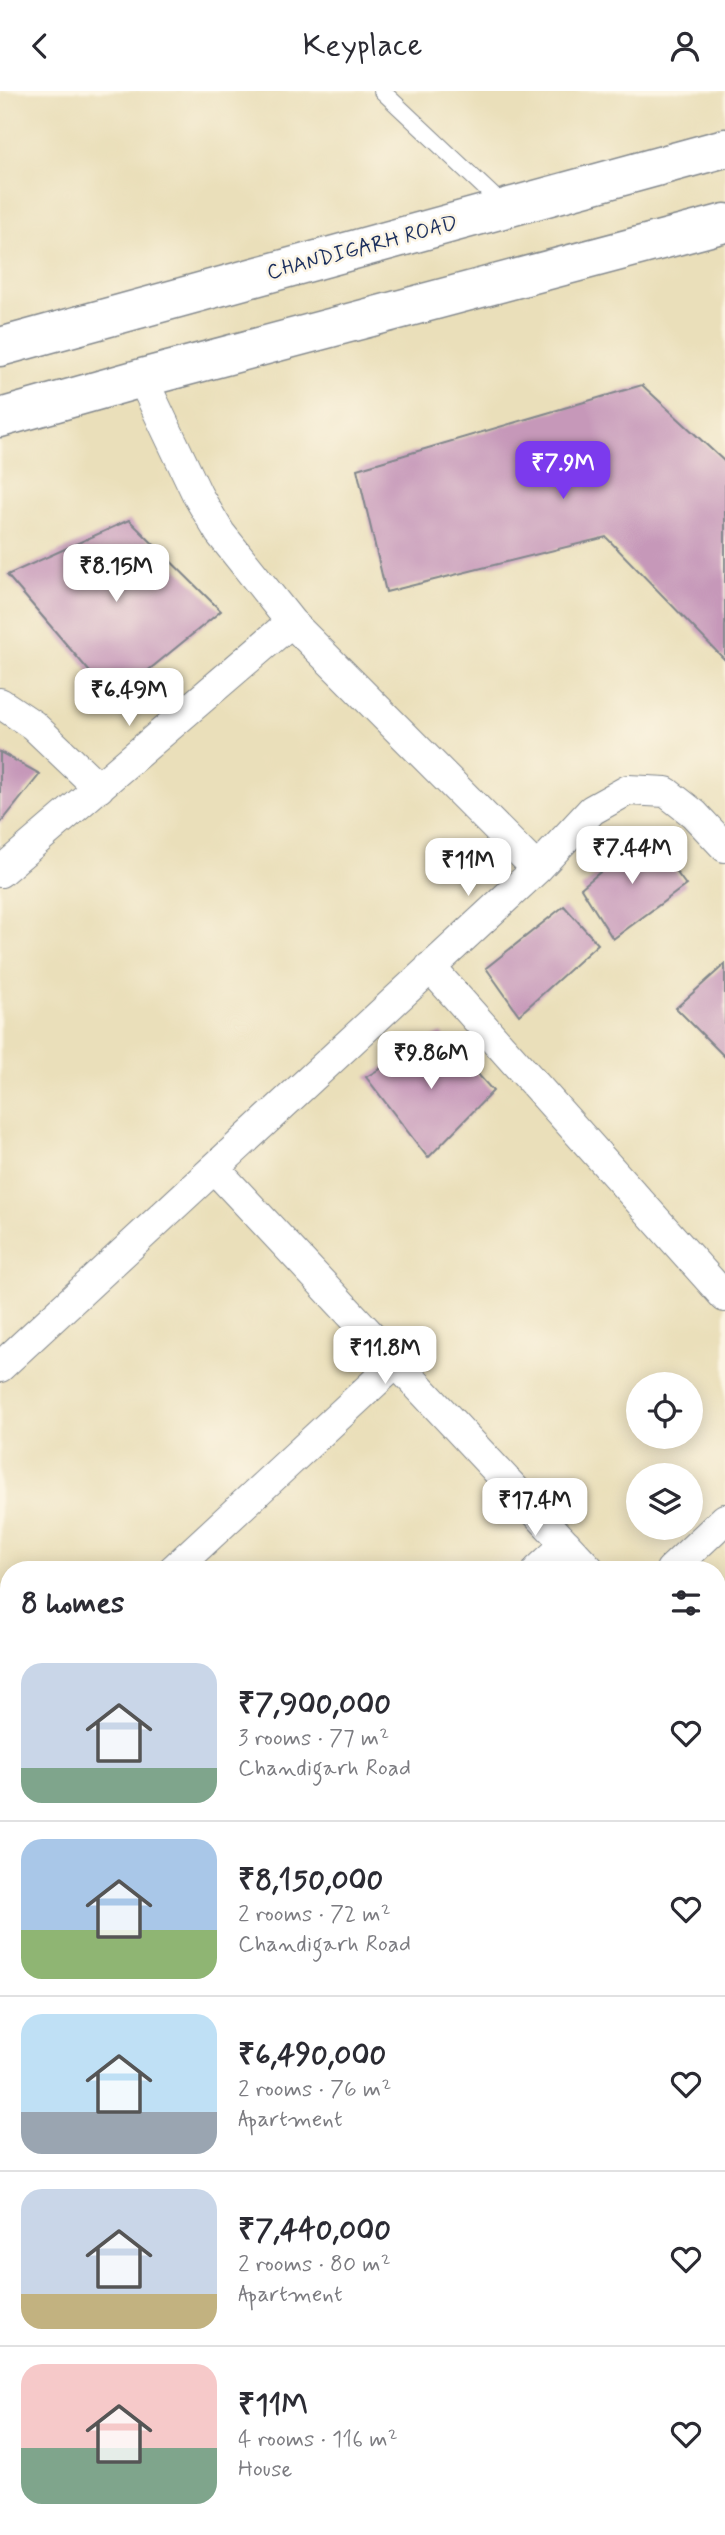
<!DOCTYPE html>
<html lang="en">
<head>
<meta charset="utf-8">
<style>
  body { margin:0; font-family:Mynerve,sans-serif; background:#f7f7f7; color:#2b2b33; height:100vh; display:flex; flex-direction:column; font-size:26px; white-space:nowrap }
  * { box-sizing:border-box; margin:0 }
  p { font-size:23px; color:#7c7c81 }
  .icon { flex:none; width:38px; height:38px; fill:none; stroke:currentColor; stroke-width:2; stroke-linecap:round; stroke-linejoin:round }
  .map { position:relative; flex:1; overflow:hidden }
  .side { position:absolute; left:0px; top:1470px; width:726px; height:975px; display:flex; flex-direction:column; background:#fff; border-radius:28px 28px 0 0; box-shadow:0 4px 18px #0003 }
  .side>* { flex:none }
  .tools { position:absolute; left:626px; top:1281px; display:grid; gap:14px }
  .tools a { display:grid; place-items:center; width:77px; height:77px; border-radius:50%; background:#fff; box-shadow:0 4px 18px #0003; font-size:35px }
  .price { position:absolute; translate:-50% -60px; padding:0 16px; border-radius:14px; background:#fff; color:#222; font-size:23px; line-height:46px; filter:drop-shadow(0 2px 4px #0008) }
  .price::after { content:''; position:absolute; left:50%; top:42px; width:21px; height:16px; margin-left:-10px; background:inherit; clip-path:polygon(0 0,100% 0,50% 100%) }
  .price.selected { background:#7c3aed; color:#fff }
  ul { padding:0; list-style:none }
  li { display:flex; align-items:center; gap:21px; height:175px; padding:0 21px }
  li+li { border-top:2px solid #e1e1e2 }
  li span { display:grid; place-items:center; flex:none; width:196px; height:140px; border-radius:21px; color:#555 }
  li>.icon { margin-inline-start:auto }
  span .icon { width:84px; height:84px; fill:#fffc; stroke-width:1 }
  li b { font-size:30px }
  h2 { display:flex; justify-content:space-between; align-items:center; height:84px; padding:0 21px; font-size:30px }
  header { display:flex; justify-content:space-between; align-items:center; height:91px; padding:0 21px; background:#fff; font-size:32px; font-weight:600 }
  .map>svg:first-child { display:block }
  .building { fill:#c698b9 }
  .lines { fill:none; stroke-linecap:round; stroke-linejoin:round }
  .lane-casing { stroke:#82878c; stroke-width:18 }
  .street-casing { stroke:#82878c; stroke-width:32 }
  .primary-casing { stroke:#82878c; stroke-width:41 }
  .lane { stroke:#fff; stroke-width:16 }
  .street { stroke:#fff; stroke-width:30 }
  .primary { stroke:#fff; stroke-width:38 }
  .labels { text-anchor:middle; stroke-width:5; stroke-linejoin:round; paint-order:stroke }
  .street-label { font-size:21px; fill:#1b2f5e; stroke:#fcf5e5 }
</style>
</head>
<body>
<header><svg class="icon" aria-label="back" viewBox="0 0 24 24"><path d="M15 5l-7 7 7 7"/></svg>Keyplace<svg class="icon" aria-label="person" viewBox="0 0 24 24"><circle cx="12" cy="8" r="4"/><path d="M4 21q1-7 8-7t8 7"/></svg></header>
<div class="map">
<svg width="725" height="2444" viewBox="0 0 725 2444">
  <rect width="100%" height="100%" fill="#fcf5e5"/>
  <filter id="ink" filterUnits="userSpaceOnUse"><feTurbulence type="fractalNoise" baseFrequency=".0143" numOctaves="2"/><feDisplacementMap in="SourceGraphic" scale="14" xChannelSelector="R" yChannelSelector="G"/><feConvolveMatrix kernelMatrix="1 2 1 2 8 2 1 2 1" color-interpolation-filters="sRGB"/></filter>
  <filter id="wash" filterUnits="userSpaceOnUse"><feTurbulence type="fractalNoise" baseFrequency=".00686" numOctaves="4" result="noise"/><feDisplacementMap in="SourceGraphic" scale="28" xChannelSelector="R" yChannelSelector="G"/><feGaussianBlur stdDeviation="1.57" result="paint"/><feColorMatrix in="noise" values="0 0 0 0 0 0 0 0 0 0 0 0 0 0 0 0 0 1.4 0 .05"/><feComposite in="paint" operator="in"/></filter>
  <g filter="url(#wash)">
    <rect width="100%" height="100%" fill="#eadfba"/>
    <g id="blocks">
      <path class="building" d="M 642,294 L 725,371 L 725,569 L 606,446 L 386,501 L 357,378 Z
        M 129,429 L 221,520 L 113,608 L 7,484 Z
        M 0,661 L 40,683 L 0,733 Z
        M 647,742 L 686,794 L 613,848 L 581,797 Z
        M 564,815 L 598,853 L 519,924 L 486,877 Z
        M 725,873 L 725,966 L 676,917 Z
        M 441,942 L 493,1000 L 428,1067 L 366,986 Z"/>
    </g>
  </g>
  <g filter="url(#ink)">
    <use href="#blocks" fill-opacity="0" stroke="#82878c" stroke-width="2"/>
    <g class="lines">
      <g class="lane-casing">
        <path id="lane" d="M 382,0 L 505,116"/>
      </g>
      <g class="street-casing">
        <path id="street" d="M 0,612 L 33,634 L 99,697
          M 537,778 L 592,719 L 628,699 L 666,701 L 694,723 L 725,756
          M 0,781 L 291,531
          M 430,876 L 725,1206
          M 215,1078 L 590,1479
          M 0,1276 L 537,778 L 291,531 L 220,442 L 198,405 L 142,287
          M 173,1479 L 397,1271
          M 538,1479 L 566,1453
          M 671,1479 L 725,1428
          M 718,1617 L 725,1625
          M 0,1639 L 9,1631
          M 0,1669 L 9,1679
          M 0,1974 L 9,1983
          M 718,2030 L 725,2026
          M 0,2088 L 9,2098
          M 718,2298 L 725,2292
          M 71,2436 L 79,2444
          M 269,2444 L 278,2436
          M 553,2444 L 562,2436"/>
      </g>
      <g class="primary-casing">
        <path id="primary" d="M 0,256 L 725,57
          M 0,327 L 142,287 L 725,132"/>
      </g>
      <use href="#lane" class="lane"/>
      <use href="#street" class="street"/>
      <use href="#primary" class="primary"/>
    </g>
  </g>
  <g class="labels">
    <g class="street-label">
      <text transform="translate(362 156) rotate(-15)" y="7">CHANDIGARH ROAD</text>
    </g>
  </g>
</svg>
<div class="tools">
<a><svg class="icon" aria-label="locate" viewBox="0 0 24 24"><circle cx="12" cy="12" r="6"/><path d="M12 2v4M12 18v4M2 12h4M18 12h4"/></svg></a>
<a><svg class="icon" aria-label="layers" viewBox="0 0 24 24"><path d="M12 4l9 5-9 5-9-5zM3 14l9 5 9-5"/></svg></a>
</div>
<b class="price selected" style="left:563px;top:410px">₹7.9M</b>
<b class="price" style="left:116px;top:513px">₹8.15M</b>
<b class="price" style="left:129px;top:637px">₹6.49M</b>
<b class="price" style="left:632px;top:795px">₹7.44M</b>
<b class="price" style="left:468px;top:807px">₹11M</b>
<b class="price" style="left:431px;top:1000px">₹9.86M</b>
<b class="price" style="left:385px;top:1295px">₹11.8M</b>
<b class="price" style="left:535px;top:1447px">₹17.4M</b>
<section class="side">
<h2>8 homes<svg class="icon" aria-label="filters" viewBox="0 0 24 24"><path d="M4 7h16M4 17h16"/><circle cx="9" cy="7" r="2"/><circle cx="15" cy="17" r="2"/></svg></h2>
<ul>
<li><span style="background:linear-gradient(#c9d6e8 75%,#7fa58c 0)"><svg class="icon" aria-label="home" viewBox="0 0 24 24"><path d="M3 11l9-7 9 7M6 9v11h12V9"/></svg></span><div><b>₹7,900,000</b><p>3 rooms · 77 m²</p><p>Chandigarh Road</p></div><svg class="icon" aria-label="heart" viewBox="0 0 24 24"><path d="M12 20l-8-8c-3-5 5-10 8-4 3-6 11-1 8 4z"/></svg></li>
<li><span style="background:linear-gradient(#a9c7e8 65%,#8fb573 0)"><svg class="icon" aria-label="home" viewBox="0 0 24 24"><path d="M3 11l9-7 9 7M6 9v11h12V9"/></svg></span><div><b>₹8,150,000</b><p>2 rooms · 72 m²</p><p>Chandigarh Road</p></div><svg class="icon" aria-label="heart" viewBox="0 0 24 24"><path d="M12 20l-8-8c-3-5 5-10 8-4 3-6 11-1 8 4z"/></svg></li>
<li><span style="background:linear-gradient(#bfe0f5 70%,#9aa5b1 0)"><svg class="icon" aria-label="home" viewBox="0 0 24 24"><path d="M3 11l9-7 9 7M6 9v11h12V9"/></svg></span><div><b>₹6,490,000</b><p>2 rooms · 76 m²</p><p>Apartment</p></div><svg class="icon" aria-label="heart" viewBox="0 0 24 24"><path d="M12 20l-8-8c-3-5 5-10 8-4 3-6 11-1 8 4z"/></svg></li>
<li><span style="background:linear-gradient(#c9d6e8 75%,#c2b280 0)"><svg class="icon" aria-label="home" viewBox="0 0 24 24"><path d="M3 11l9-7 9 7M6 9v11h12V9"/></svg></span><div><b>₹7,440,000</b><p>2 rooms · 80 m²</p><p>Apartment</p></div><svg class="icon" aria-label="heart" viewBox="0 0 24 24"><path d="M12 20l-8-8c-3-5 5-10 8-4 3-6 11-1 8 4z"/></svg></li>
<li><span style="background:linear-gradient(#f6c9c9 60%,#7fa58c 0)"><svg class="icon" aria-label="home" viewBox="0 0 24 24"><path d="M3 11l9-7 9 7M6 9v11h12V9"/></svg></span><div><b>₹11M</b><p>4 rooms · 116 m²</p><p>House</p></div><svg class="icon" aria-label="heart" viewBox="0 0 24 24"><path d="M12 20l-8-8c-3-5 5-10 8-4 3-6 11-1 8 4z"/></svg></li>
</ul>
</section>
</div>
</body>
</html>
